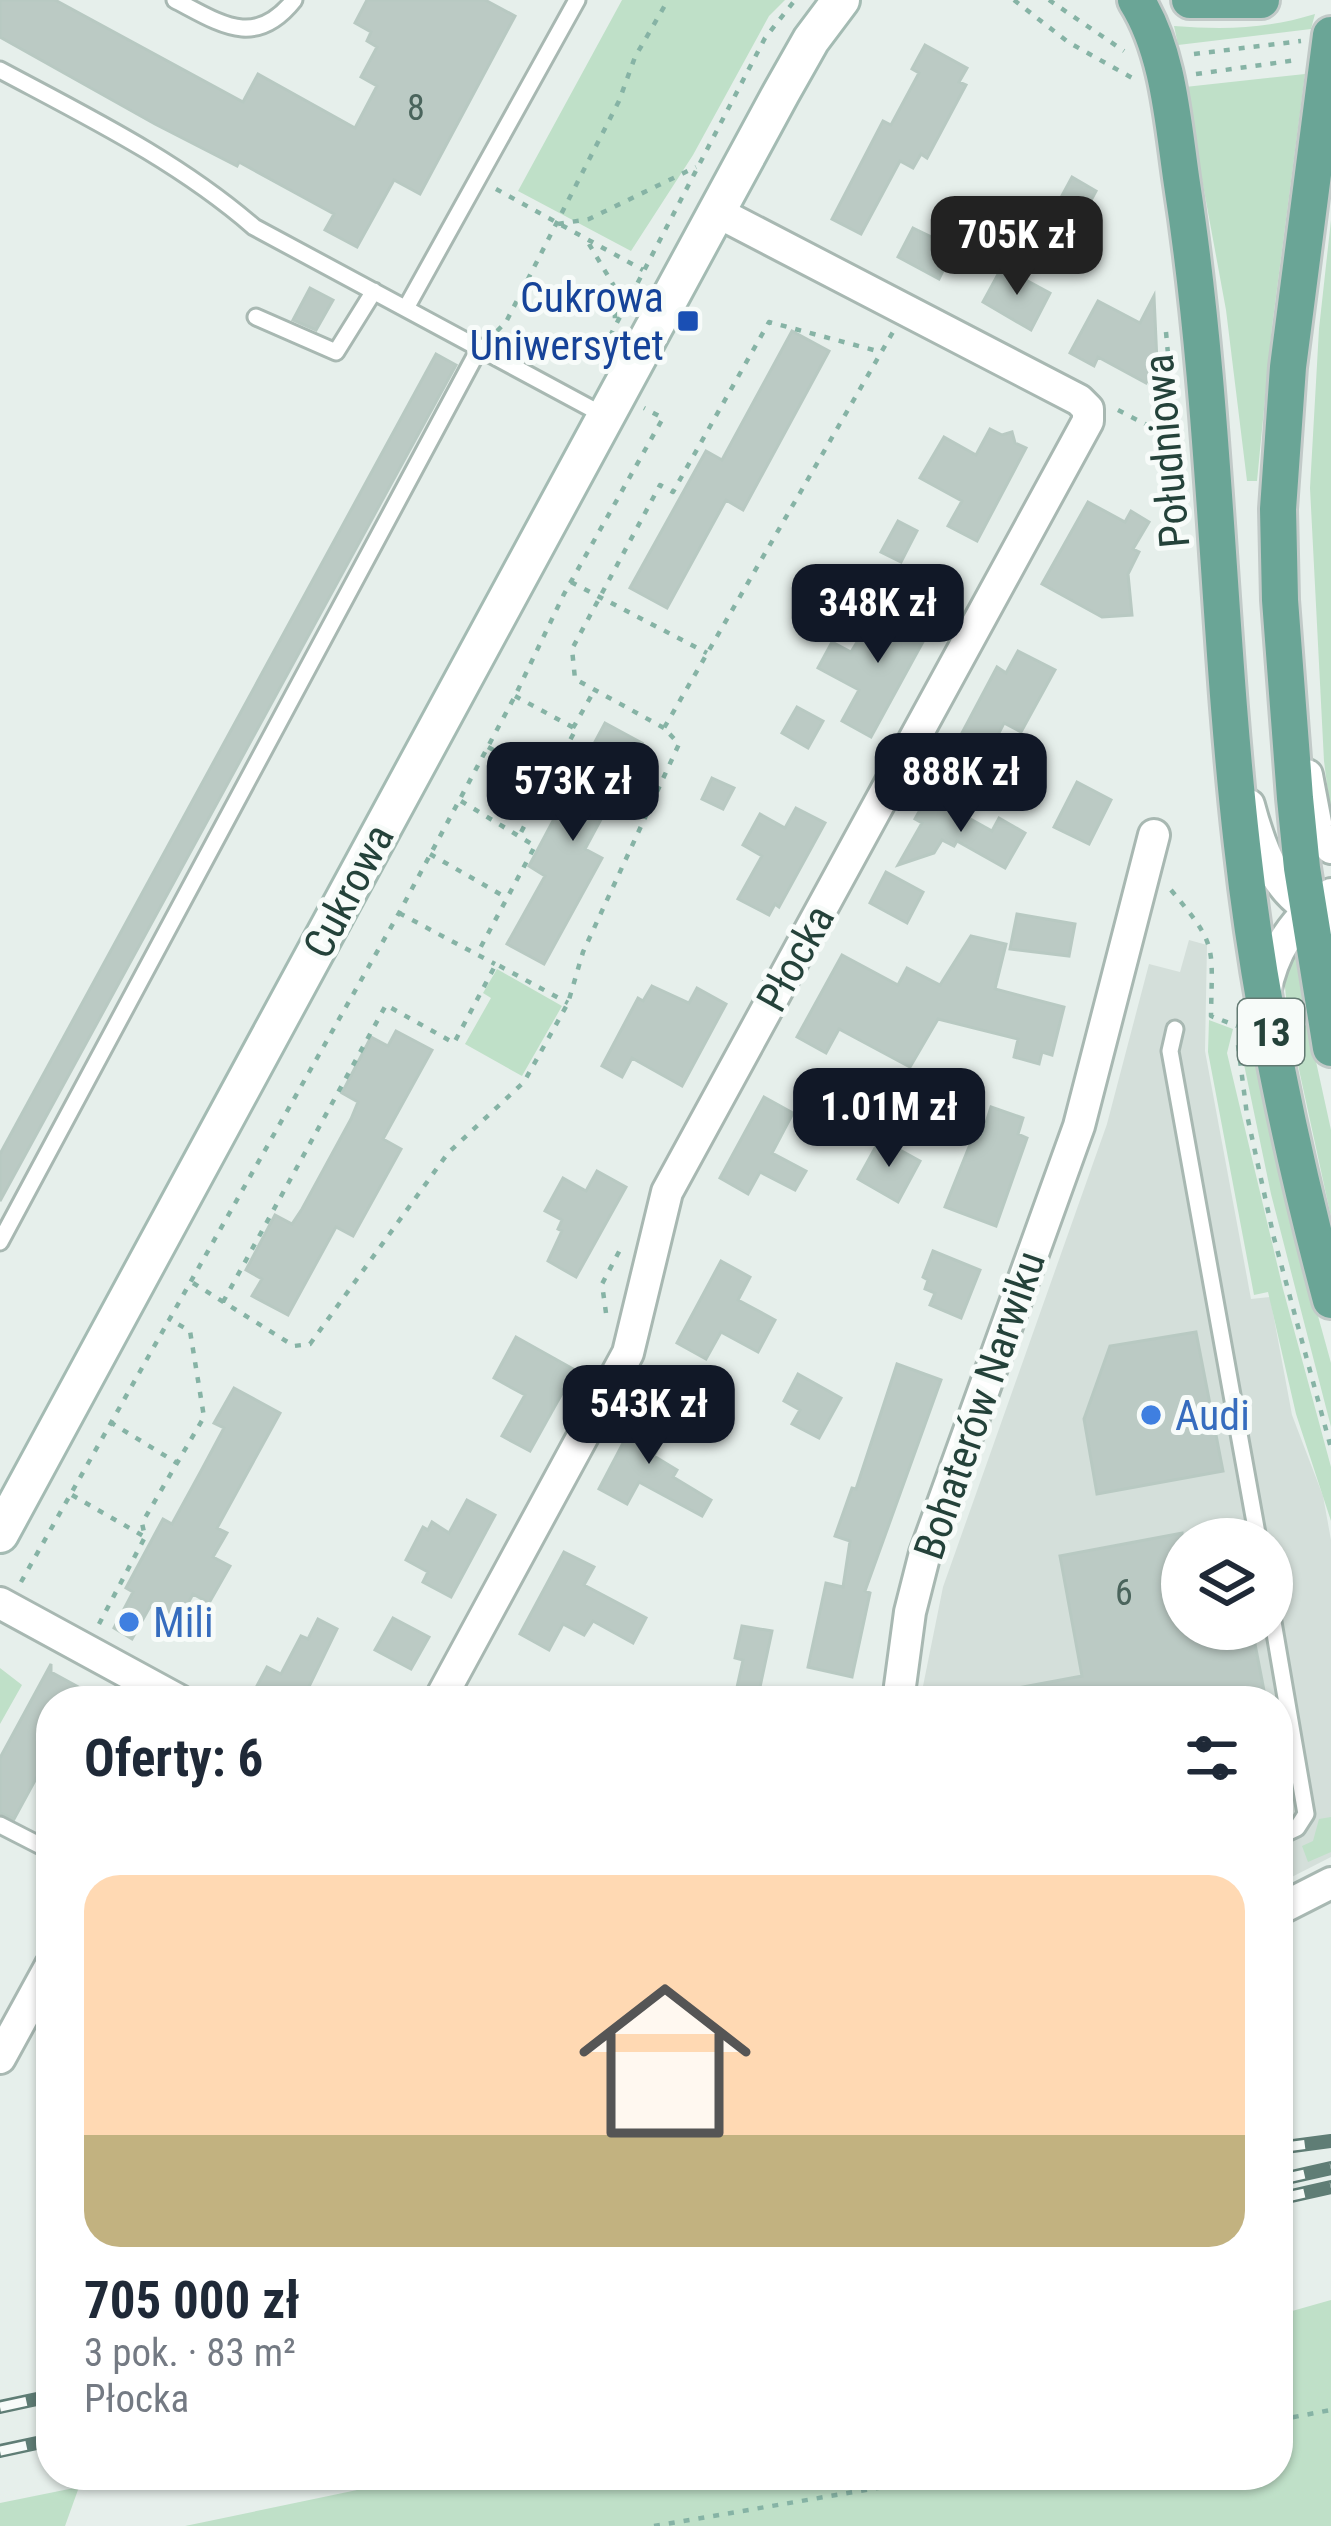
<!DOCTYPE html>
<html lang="pl">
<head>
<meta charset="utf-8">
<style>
  body { margin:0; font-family:"Roboto Condensed",sans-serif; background:#f2f2f3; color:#1f2937; height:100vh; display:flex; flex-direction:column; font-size:45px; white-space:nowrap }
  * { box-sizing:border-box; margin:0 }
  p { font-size:39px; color:#747a83 }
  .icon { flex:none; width:66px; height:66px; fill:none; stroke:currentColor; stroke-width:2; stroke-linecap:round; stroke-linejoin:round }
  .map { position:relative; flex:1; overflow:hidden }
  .drawer { position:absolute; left:36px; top:1686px; width:1257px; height:804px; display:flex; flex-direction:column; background:#fff; border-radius:48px; box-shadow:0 3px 9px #0004 }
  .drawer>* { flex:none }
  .tools { position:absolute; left:1161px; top:1518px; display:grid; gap:24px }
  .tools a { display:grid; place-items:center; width:132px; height:132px; border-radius:50%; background:#fff; box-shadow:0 3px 9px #0004; font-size:60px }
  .price { position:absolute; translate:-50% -102px; padding:0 27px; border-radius:24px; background:#111827; color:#fff; font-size:39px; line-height:78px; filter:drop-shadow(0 3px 6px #0008) }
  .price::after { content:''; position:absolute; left:50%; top:72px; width:36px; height:27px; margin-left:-18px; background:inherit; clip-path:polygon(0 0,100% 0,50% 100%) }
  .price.on { background:#222; color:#fff }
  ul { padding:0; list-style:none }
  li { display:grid; align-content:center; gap:24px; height:636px; padding:0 48px }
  li span { display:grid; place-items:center; height:372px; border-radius:36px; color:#555 }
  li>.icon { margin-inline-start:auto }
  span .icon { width:216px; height:216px; fill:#fffc; stroke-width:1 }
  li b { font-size:51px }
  h2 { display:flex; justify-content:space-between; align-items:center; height:144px; padding:0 48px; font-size:51px }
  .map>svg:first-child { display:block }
  .built { fill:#d4dfda; fill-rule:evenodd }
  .green { fill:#bfe0c8 }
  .building { fill:#bbcac4; stroke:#b8c9c2; stroke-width:3 }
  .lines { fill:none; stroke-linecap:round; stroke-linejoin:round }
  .lane-casing { stroke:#a8b8b2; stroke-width:21 }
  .street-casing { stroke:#a8b8b2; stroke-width:36 }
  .secondary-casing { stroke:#a4bbb3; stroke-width:42 }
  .primary-casing { stroke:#c2cac8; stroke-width:42 }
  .path { stroke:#86b3a5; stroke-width:4.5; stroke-dasharray:6 9; stroke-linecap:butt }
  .lane { stroke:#fff; stroke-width:15 }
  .street { stroke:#fff; stroke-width:30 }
  .secondary { stroke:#fff; stroke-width:36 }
  .primary { stroke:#6aa596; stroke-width:36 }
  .rail-casing { stroke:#5f7d75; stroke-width:14 }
  .rail { stroke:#f7fbf9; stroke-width:9; stroke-dasharray:27; stroke-linecap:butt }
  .transit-dot { fill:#1a4fb4; stroke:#f7fbf9; stroke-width:4.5 }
  .shop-dot { fill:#3f7fe0; stroke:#f7fbf9; stroke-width:4.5 }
  .labels { text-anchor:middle; stroke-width:10; stroke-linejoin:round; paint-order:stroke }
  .number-label { font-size:36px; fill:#4a645c }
  .shield { fill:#f7fbf9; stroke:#637a73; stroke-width:3 }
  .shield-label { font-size:39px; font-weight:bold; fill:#24423a }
  .transit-label { font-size:42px; fill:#164399; stroke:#f7fbf9; text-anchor:end }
  .street-label { font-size:42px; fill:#24423a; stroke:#f7fbf9 }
  .shop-label { font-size:42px; fill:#366cbe; stroke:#f7fbf9; text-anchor:start }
</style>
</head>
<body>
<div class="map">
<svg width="1331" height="2526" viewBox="0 0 1331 2526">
  <rect width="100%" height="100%" fill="#e6efeb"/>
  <path class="built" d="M 1189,940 L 1207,945 L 1205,1051 L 1251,1299 L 1270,1297 L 1292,1415 L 1323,1496 L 1331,1540 L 1331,1857 L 1278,1884 L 1278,1701 L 920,1701 L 943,1587 L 1107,1124 L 1149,964 L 1180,972 ZM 1182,1539 L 1272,1539 L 1272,1629 L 1182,1629 Z"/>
  <path class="green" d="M 622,0 L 785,0 L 769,16 L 693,155 L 631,251 L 518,191 Z
    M 1315,14 L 1311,29 L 1178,45 L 1174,26 C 1225,30 1266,29 1315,14 Z
    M 1305,74 L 1272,327 L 1257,481 L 1247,481 L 1226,310 L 1185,87 Z
    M 1331,220 L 1331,816 L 1324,761 L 1310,488 L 1319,329 Z
    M 1294,947 L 1305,1003 L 1287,1006 L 1284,978 Z
    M 497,969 L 562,1006 L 522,1076 L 465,1044 L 491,998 L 483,993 Z
    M 1209,1020 L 1233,1029 L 1227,1053 L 1283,1289 L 1331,1467 L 1331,1521 L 1296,1414 L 1268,1292 L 1254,1295 L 1208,1052 Z
    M 1308,1025 L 1331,1130 L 1331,1217 L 1290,1028 Z
    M 1255,1039 L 1307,1276 L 1331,1363 L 1331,1427 L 1271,1194 L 1241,1050 Z
    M 0,1668 L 22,1685 L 0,1724 Z
    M 1331,1817 L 1331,1852 L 1308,1862 L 1302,1846 L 1313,1841 L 1319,1819 Z
    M 1331,2300 L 1331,2526 L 185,2526 L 429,2475 L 1278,2475 L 1278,2315 Z
    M 79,2487 L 65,2526 L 0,2526 L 0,2503 Z"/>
  <path class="building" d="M 0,0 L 55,0 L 243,102 L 258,74 L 355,128 L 377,86 L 361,77 L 377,47 L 367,41 L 371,32 L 355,23 L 367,0 L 485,0 L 515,16 L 420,194 L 394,180 L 357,247 L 325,230 L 334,214 L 239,162 L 237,166 L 155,124 L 0,37 Z
    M 925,45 L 967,68 L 959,82 L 966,85 L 927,158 L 921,154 L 913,168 L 900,161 L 861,234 L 832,219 L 883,121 L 891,125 L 919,73 L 912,69 Z
    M 1072,177 L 1096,191 L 1081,219 L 1057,205 Z
    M 913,228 L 954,248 L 939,279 L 898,257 Z
    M 1002,267 L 1050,293 L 1031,330 L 983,302 Z
    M 310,288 L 333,300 L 316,330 L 293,320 Z
    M 1154,296 L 1157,362 L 1146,383 L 1098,357 L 1094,366 L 1070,353 L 1098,301 L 1140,323 Z
    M 792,331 L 829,351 L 743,510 L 726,500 L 667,608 L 630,588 L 706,451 L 722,460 Z
    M 436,354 L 456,365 L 0,1201 L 0,1154 Z
    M 990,429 L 1002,435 L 1012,432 L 1015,443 L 1026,448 L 977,541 L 948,526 L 962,501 L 920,478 L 944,437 L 976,455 Z
    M 1088,502 L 1125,522 L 1131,511 L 1149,522 L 1133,549 L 1139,552 L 1128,574 L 1132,615 L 1102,617 L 1042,584 Z
    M 898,521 L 917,531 L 901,562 L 881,552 Z
    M 908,600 L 937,616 L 871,737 L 842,721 L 859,690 L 818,668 L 832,642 L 851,652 L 862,634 L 883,646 Z
    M 1018,651 L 1055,670 L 1021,732 L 1004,723 L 982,766 L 953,750 L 997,667 L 1006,673 Z
    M 797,707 L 823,721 L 808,748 L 782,733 Z
    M 605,723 L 642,743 L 585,849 L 602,858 L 544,964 L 507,944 L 545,876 L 529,866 Z
    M 712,778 L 734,788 L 723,809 L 702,799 Z
    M 1077,782 L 1111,800 L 1089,844 L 1054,827 Z
    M 925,801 L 935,806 L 938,801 L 992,831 L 999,818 L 1025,833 L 1005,868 L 957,841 L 954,846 L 942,840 L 934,853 L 898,865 L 922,823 L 915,819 Z
    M 796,808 L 825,823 L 779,907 L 775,904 L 769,915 L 738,899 L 762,856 L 743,845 L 760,814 L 785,828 Z
    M 886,872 L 923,892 L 907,923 L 870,903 Z
    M 1017,914 L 1075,924 L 1069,956 L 1010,949 Z
    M 971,936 L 1006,944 L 995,989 L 1064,1007 L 1052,1055 L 1042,1052 L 1039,1064 L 1014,1057 L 1018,1039 L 938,1019 L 910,1067 L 839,1029 L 826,1053 L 797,1037 L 842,955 L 898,985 L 907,968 L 940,985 Z
    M 652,986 L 689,1003 L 697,988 L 726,1004 L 682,1086 L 632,1058 L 622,1077 L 602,1066 L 638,998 L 643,1001 Z
    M 396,1031 L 432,1050 L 383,1139 L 401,1149 L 353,1236 L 336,1227 L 288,1315 L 252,1296 L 262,1279 L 246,1270 L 275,1215 L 292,1224 L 302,1209 L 351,1119 L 358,1102 L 342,1093 L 371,1037 L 388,1046 Z
    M 764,1097 L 793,1113 L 772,1153 L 806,1171 L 795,1190 L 760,1172 L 748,1194 L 720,1178 Z
    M 991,1107 L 1023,1118 L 1018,1134 L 1027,1138 L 996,1226 L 945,1207 L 973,1137 L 981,1139 Z
    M 880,1139 L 920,1161 L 898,1202 L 858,1179 Z
    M 597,1171 L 626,1187 L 576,1277 L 548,1261 L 562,1231 L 558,1229 L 562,1220 L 545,1211 L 563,1178 L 586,1191 Z
    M 933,1251 L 980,1270 L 961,1318 L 930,1305 L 935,1293 L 925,1289 L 928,1280 L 923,1277 Z
    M 721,1261 L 750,1277 L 738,1300 L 775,1320 L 758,1352 L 721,1332 L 706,1359 L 677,1343 Z
    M 1196,1332 L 1223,1471 L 1097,1494 L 1084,1419 L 1110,1346 Z
    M 516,1337 L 575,1370 L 530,1451 L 502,1436 L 525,1395 L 494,1378 Z
    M 897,1364 L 941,1380 L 865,1591 L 870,1593 L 852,1677 L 808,1667 L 826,1583 L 843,1587 L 850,1541 L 835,1536 L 852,1488 L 856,1489 Z
    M 798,1374 L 841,1398 L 819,1438 L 792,1424 L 800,1410 L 784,1401 Z
    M 234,1388 L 280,1413 L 217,1528 L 227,1533 L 213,1557 L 230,1566 L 209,1603 L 193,1594 L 180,1618 L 152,1603 L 132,1639 L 114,1628 L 133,1592 L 126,1588 L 163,1519 L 172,1524 L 201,1471 L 224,1428 L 214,1423 Z
    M 642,1407 L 671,1423 L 654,1456 L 677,1470 L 673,1477 L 711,1500 L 702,1516 L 639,1482 L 627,1504 L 599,1489 Z
    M 467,1500 L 495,1515 L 451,1597 L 423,1582 L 428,1572 L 406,1560 L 423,1527 L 428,1530 L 432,1522 L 449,1533 Z
    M 1182,1533 L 1182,1629 L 1232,1629 L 1235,1647 L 1255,1644 L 1266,1701 L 1008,1701 L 1007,1690 L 1082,1676 L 1060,1556 Z
    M 564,1552 L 594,1567 L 584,1585 L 646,1618 L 633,1643 L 593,1621 L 584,1635 L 563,1624 L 549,1650 L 520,1634 Z
    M 393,1618 L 429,1637 L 411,1669 L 375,1650 Z
    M 318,1619 L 337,1629 L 302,1701 L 249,1701 L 267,1667 L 281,1674 L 301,1636 L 308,1639 Z
    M 742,1626 L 772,1631 L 757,1701 L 734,1701 L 743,1660 L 735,1658 Z
    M 51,1664 L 51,1672 L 104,1701 L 51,1701 L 51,1751 L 14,1819 L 0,1813 L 0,1758 Z"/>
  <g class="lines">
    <g class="lane-casing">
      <path id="lane" d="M 175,0 C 221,24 255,49 294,0
        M 0,70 C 88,117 178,161 254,227 L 605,416
        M 406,308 L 577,0
        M 256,317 L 336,352 L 374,291
        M 1175,1029 L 1170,1051 L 1258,1539
        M 0,1242 L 480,347
        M 1272,1616 L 1306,1814 L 1297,1828 L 1278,1837
        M 0,1825 L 41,1846"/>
    </g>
    <g class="street-casing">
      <path id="street" d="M 1307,775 L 1317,828 L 1331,848
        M 1249,805 C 1262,854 1279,902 1331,919
        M 1265,993 C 1273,951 1295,916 1331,894
        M 0,1603 L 180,1701
        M 439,1701 L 628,1353 L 667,1192 L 1088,421 L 1088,409 L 1079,400 L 717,212
        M 898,1701 L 910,1612 L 925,1553 L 1079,1126 L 1154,835
        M 1278,1910 L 1331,1883
        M 0,2058 L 51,1965"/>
    </g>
    <g class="secondary-casing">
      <path id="secondary" d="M 0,1534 L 781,93 L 811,40 L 841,0"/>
    </g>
    <g class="primary-casing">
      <path id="primary" d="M 1136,0 C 1169,52 1173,124 1182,184 C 1216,403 1217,625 1242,845 C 1259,999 1291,1151 1331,1300
        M 1190,0 L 1261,0
        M 1331,35 L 1288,367 L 1278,509 L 1280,600 L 1295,798 L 1302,868 L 1331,1048"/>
    </g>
    <path class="path" d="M 1014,0 L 1068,42 L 1134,79
      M 1049,0 L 1124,51
      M 1194,54 L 1301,41
      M 1196,74 L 1297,60
      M 496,189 L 643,270
      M 558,224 L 589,219 L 696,167
      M 589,244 L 614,286 L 615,321
      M 497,331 L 506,322 L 619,101 L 635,57 L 668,0
      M 1166,332 L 1171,387
      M 610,336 L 765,38 L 795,0
      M 1118,410 L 1149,426 L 1164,392 L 1171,389
      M 571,582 L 707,653
      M 515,696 L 576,729 L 519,836
      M 573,728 L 594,691
      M 664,728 L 575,679 L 572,649 L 660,485 L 673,492 L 769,322 L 881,352
      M 488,747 L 548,780
      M 461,801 L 535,846 L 477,954
      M 430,854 L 507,898
      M 1171,890 C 1218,946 1212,945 1211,1016 L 1237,1026
      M 399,913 L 495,964
      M 1238,1045 L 1247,1115 L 1274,1238 L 1331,1448
      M 193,1283 L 294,1346 L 310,1344 L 448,1153 L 524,1082 L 568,1003 L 583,952 L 679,744 L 664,728 L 893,332
      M 223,1302 L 386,1005 L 454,1043 L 496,964 L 568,1003
      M 606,1313 L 602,1284 L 622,1246
      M 110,1422 L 177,1463
      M 72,1495 L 145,1537
      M 21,1582 L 399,913 L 515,696 L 564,594 L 663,418 L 644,408
      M 99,1624 L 145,1537 L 142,1523 L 204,1417 L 190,1331 L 169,1319
      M 206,1695 L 217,1701
      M 1278,2420 L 1331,2410
      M 654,2526 L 954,2475"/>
    <use href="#lane" class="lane"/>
    <use href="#street" class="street"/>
    <use href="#secondary" class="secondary"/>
    <use href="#primary" class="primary"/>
    <g class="rail-casing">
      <path id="rail" d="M 1278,2148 L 1331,2141
        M 1278,2180 L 1331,2168
        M 1278,2199 L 1331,2187
        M 0,2407 L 51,2396
        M 0,2451 L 51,2440"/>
    </g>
    <use href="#rail" class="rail"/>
  </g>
  <rect class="transit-dot" x="676" y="309" width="24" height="24" rx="6"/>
  <g class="shop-dot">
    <circle cx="1151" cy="1415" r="12"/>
    <circle cx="129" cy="1622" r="12"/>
  </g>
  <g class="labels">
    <g class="number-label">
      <text x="416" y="120">8</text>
      <text x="1124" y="1605">6</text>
    </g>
    <rect class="shield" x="1238" y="999" width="66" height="66" rx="9"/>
    <g class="shield-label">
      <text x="1271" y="1046">13</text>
    </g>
    <g class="transit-label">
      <text x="664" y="312">Cukrowa<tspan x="664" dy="48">Uniwersytet</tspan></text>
    </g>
    <g class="street-label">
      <text transform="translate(1166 451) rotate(-95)" y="15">Południowa</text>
      <text transform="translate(348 891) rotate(-62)" y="15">Cukrowa</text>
      <text transform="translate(795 958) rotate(-61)" y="15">Płocka</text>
      <text transform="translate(979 1405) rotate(-71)" y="15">Bohaterów Narwiku</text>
    </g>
    <g class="shop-label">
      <text x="1175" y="1430">Audi</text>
      <text x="153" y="1637">Mili</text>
    </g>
  </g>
</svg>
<div class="tools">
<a><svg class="icon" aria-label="layers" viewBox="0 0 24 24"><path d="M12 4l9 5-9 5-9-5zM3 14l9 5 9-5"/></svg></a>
</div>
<b class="price on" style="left:1017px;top:298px">705K zł</b>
<b class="price" style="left:878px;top:666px">348K zł</b>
<b class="price" style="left:961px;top:835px">888K zł</b>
<b class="price" style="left:573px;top:844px">573K zł</b>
<b class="price" style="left:889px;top:1170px">1.01M zł</b>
<b class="price" style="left:649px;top:1467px">543K zł</b>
<section class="drawer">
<h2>Oferty: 6<svg class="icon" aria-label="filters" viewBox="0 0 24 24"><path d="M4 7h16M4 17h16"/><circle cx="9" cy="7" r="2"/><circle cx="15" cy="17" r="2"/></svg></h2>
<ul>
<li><span style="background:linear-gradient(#ffd9b3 70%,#c2b280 0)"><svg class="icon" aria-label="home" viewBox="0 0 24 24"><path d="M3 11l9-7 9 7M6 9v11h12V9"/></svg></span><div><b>705 000 zł</b><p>3 pok. · 83 m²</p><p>Płocka</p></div></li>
</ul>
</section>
</div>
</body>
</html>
